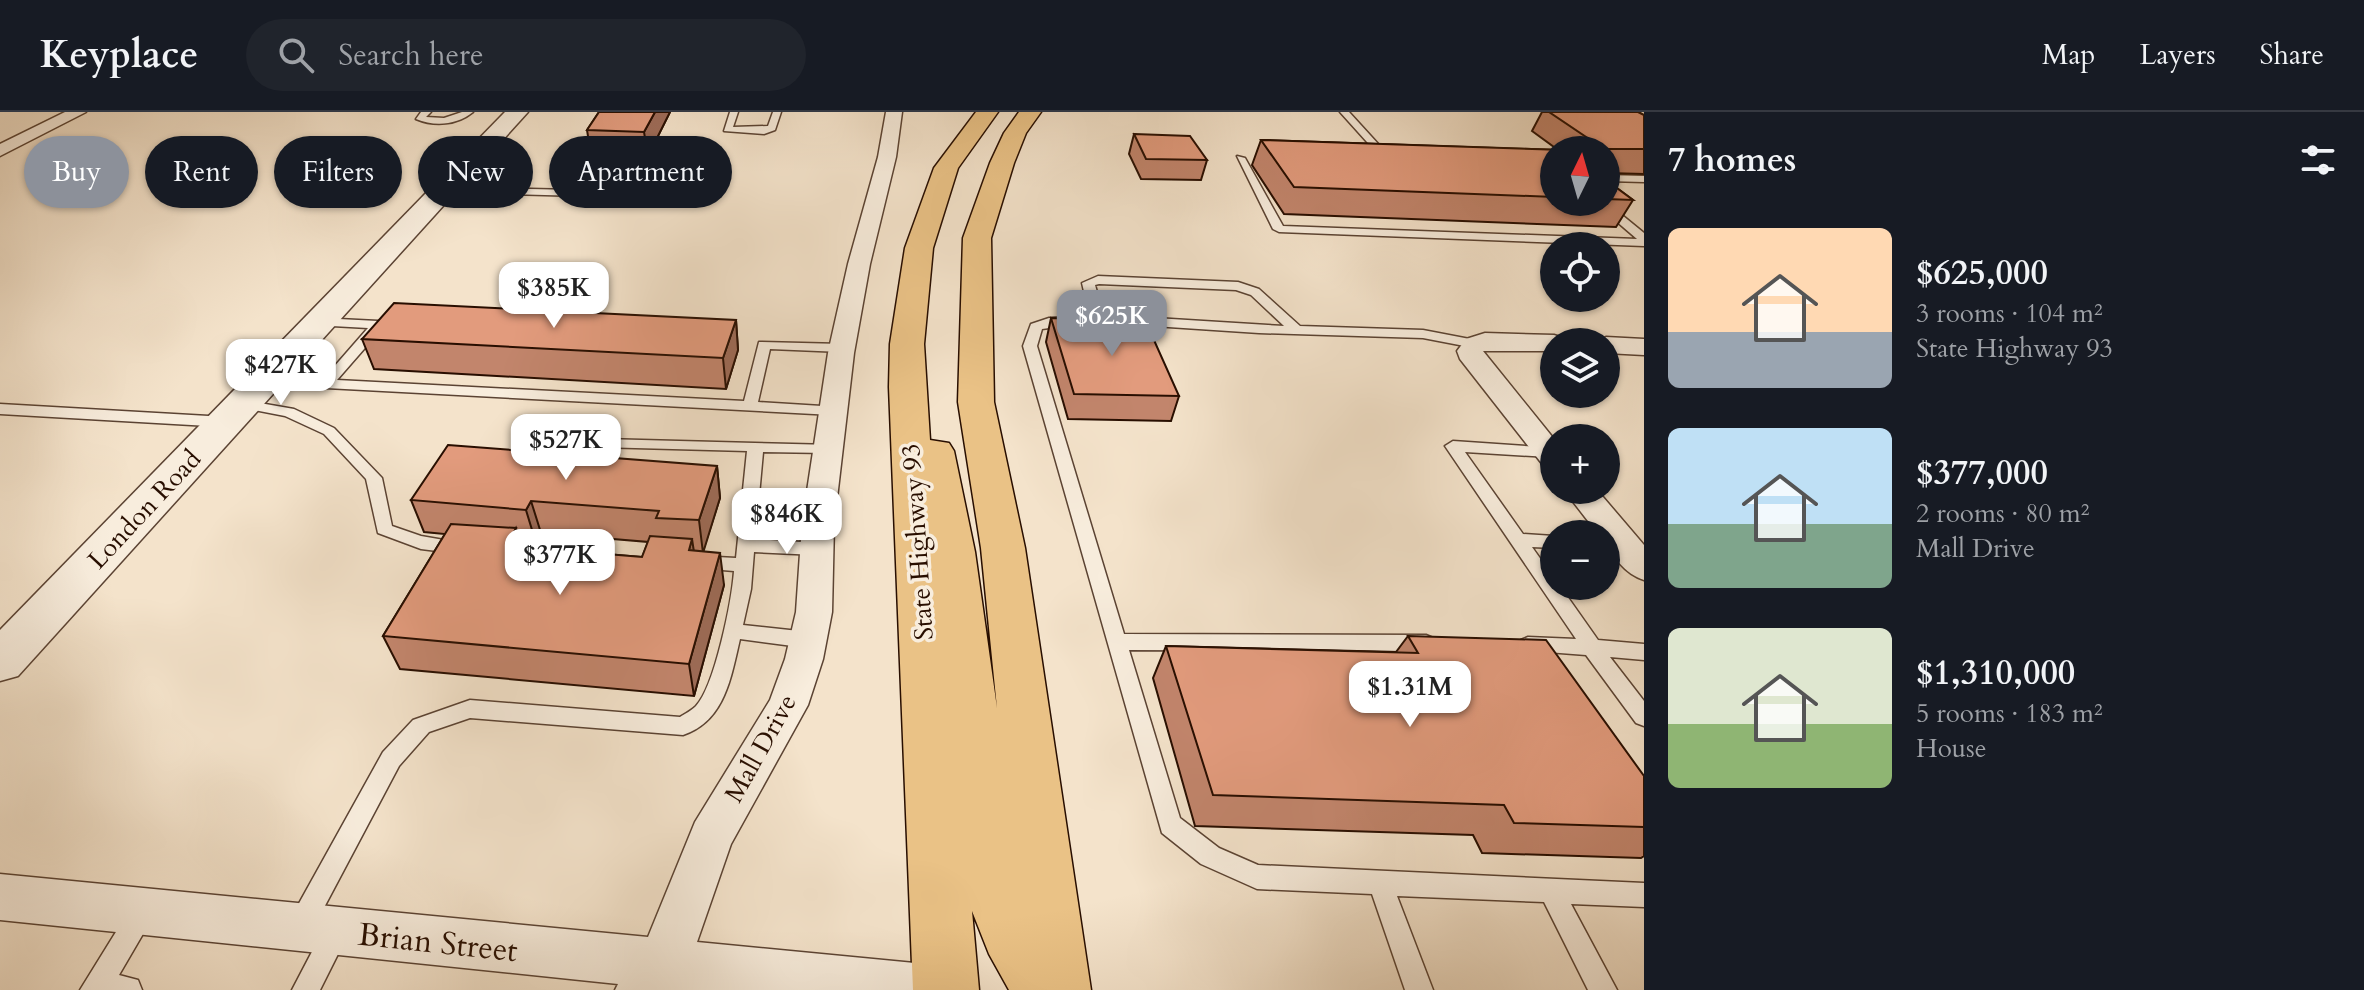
<!DOCTYPE html>
<html lang="en">
<head>
<meta charset="utf-8">
<style>
  body { margin:0; font-family:Cardo,serif; background:#20242c; color:#f1f3f6; height:100vh; display:flex; flex-direction:column; font-size:30px; white-space:nowrap }
  * { box-sizing:border-box; margin:0 }
  p { font-size:26px; color:#9ea1a6 }
  .icon { flex:none; width:44px; height:44px; fill:none; stroke:currentColor; stroke-width:2; stroke-linecap:round; stroke-linejoin:round }
  .map { position:relative; flex:1; overflow:hidden }
  .sheet { display:flex; flex-direction:column; background:#171b24; width:720px }
  .sheet>* { flex:none }
  .top-card { position:absolute; left:24px; top:24px; width:760px; height:72px; display:flex; gap:16px }
  .needle { width:52px; rotate:5deg }
  .fabs { position:absolute; left:1540px; top:24px; display:grid; gap:16px }
  .fabs a { display:grid; place-items:center; width:80px; height:80px; border-radius:50%; background:#171b24; box-shadow:0 2px 6px #0004; font-size:40px }
  .price { position:absolute; translate:-50% -68px; padding:0 18px; border-radius:16px; background:#fff; color:#222; font-size:26px; line-height:52px; filter:drop-shadow(0 2px 4px #0008) }
  .price::after { content:''; position:absolute; left:50%; top:48px; width:24px; height:18px; margin-left:-12px; background:inherit; clip-path:polygon(0 0,100% 0,50% 100%) }
  .price.on { background:#8c9099; color:#fff }
  ul { padding:0; list-style:none }
  li { display:flex; align-items:center; gap:24px; height:200px; padding:0 24px }
  li span { display:grid; place-items:center; flex:none; width:224px; height:160px; border-radius:12px; color:#555 }
  li>.icon { margin-inline-start:auto }
  span .icon { width:96px; height:96px; fill:#fffc; stroke-width:1 }
  li b { font-size:34px }
  h2 { display:flex; justify-content:space-between; align-items:center; height:96px; padding:0 24px; font-size:34px }
  .pill { padding:0 28px; border-radius:36px; background:#171b24; box-shadow:0 2px 6px #0004; font-size:28px; line-height:72px }
  .pill.on { background:#8c9099; color:#fff }
  header { display:flex; align-items:center; gap:48px; box-sizing:border-box; height:112px; padding:0 40px; background:#171b24; border-bottom:2px solid #363941 }
  header strong { font-size:38px }
  nav { display:flex; gap:44px; margin-inline-start:auto; font-size:28px }
  .search { width:560px; height:72px; background:#20242c; display:flex; align-items:center; gap:20px; box-sizing:border-box; padding:0 28px; border-radius:44px; color:#9ea1a6; font-size:30px }
  main { display:flex; flex:1; min-height:0 }
  .map>svg:first-child { display:block }
  .lines { fill:none; stroke-linecap:round; stroke-linejoin:round }
  .service-casing { stroke:#5b4333; stroke-width:3 }
  .minor-casing { stroke:#5b4333; stroke-width:3 }
  .tertiary-casing { stroke:#5b4333; stroke-width:3 }
  .primary-casing { stroke:#280e00; stroke-width:3 }
  .service { fill:#f8eddd; fill-rule:evenodd }
  .minor { fill:#f8eddd; fill-rule:evenodd }
  .tertiary { fill:#f8eddd; fill-rule:evenodd }
  .primary { fill:#eac286; fill-rule:evenodd }
  .wall { fill:#c2856c; stroke:#280e00; stroke-width:2; fill-rule:evenodd }
  .shaded-wall { fill:#9e6c58; stroke:#280e00; stroke-width:2 }
  .building { fill:#e29b7d; stroke:#280e00; stroke-width:2 }
  .labels { text-anchor:middle; stroke-width:7; stroke-linejoin:round; paint-order:stroke }
  .street-label { font-size:26px; fill:#280e00; stroke:#f8eddd }
  .near-street-label { font-size:32px; fill:#280e00; stroke:#f8eddd }
</style>
</head>
<body>
<header>
<strong>Keyplace</strong>
<div class="search"><svg class="icon" aria-label="search" viewBox="0 0 24 24"><circle cx="10" cy="10" r="6"/><path d="M15 15l6 6"/></svg>Search here</div>
<nav><a>Map</a><a>Layers</a><a>Share</a></nav>
</header>
<main>
<div class="map">
<svg width="1644" height="878" viewBox="0 0 1644 878">
  <rect width="100%" height="100%" fill="#f4e3cb"/>
  <filter id="stains"><feTurbulence type="fractalNoise" baseFrequency=".0025" numOctaves="4"/><feColorMatrix values="0 0 0 0 .2 0 0 0 0 .09 0 0 0 0 .02 0 0 0 .5 -.17"/></filter>
  <radialGradient id="worn" r=".72"><stop offset=".6" stop-color="#630" stop-opacity="0"/><stop offset="1" stop-color="#630" stop-opacity=".3"/></radialGradient>
  <g class="lines">
    <g class="service-casing">
      <path id="service" d="M 421,0 L 431,0 L 426,5 L 444,6 L 462,0 L 473,0 C 457,13 435,15 416,7 Z
        M 730,0 L 738,0 L 733,15 L 768,14 L 773,0 L 781,0 L 775,18 L 764,22 L 724,19 Z
        M 1340,0 L 1349,0 L 1391,46 L 1391,50 L 1385,50 Z
        M 1237,44 L 1245,46 L 1283,114 L 1637,127 L 1594,90 L 1606,90 L 1644,121 L 1644,134 L 1279,120 L 1273,117 Z
        M 1606,63 L 1644,64 L 1644,70 L 1606,69 Z
        M 444,75 L 618,79 L 623,82 L 618,85 L 440,80 L 439,78 Z
        M 1098,164 L 1238,170 L 1259,177 L 1300,214 L 1423,218 L 1475,228 L 1482,232 L 1475,236 L 1423,226 L 1259,221 L 1123,212 L 1116,208 L 1123,204 L 1284,214 L 1251,183 L 1236,178 L 1099,172 L 1095,173 L 1105,209 L 1098,213 L 1091,209 L 1082,171 Z
        M 1074,205 L 1079,206 L 1079,212 L 1042,217 L 1037,234 L 1124,522 L 1426,523 L 1433,526 L 1436,531 L 1433,536 L 1426,539 L 1129,538 L 1180,706 L 1219,736 L 1258,753 L 1644,771 L 1644,795 L 1571,792 L 1617,878 L 1588,878 L 1544,790 L 1397,784 L 1433,878 L 1405,878 L 1372,782 L 1257,777 L 1201,752 L 1162,721 L 1023,234 L 1031,212 L 1049,206 Z
        M 319,206 L 378,209 L 385,213 L 337,268 L 744,289 L 759,230 L 842,232 L 849,236 L 842,240 L 770,237 L 758,290 L 838,295 L 838,301 L 833,303 L 326,276 L 319,272 L 368,216 L 314,213 L 314,207 Z
        M 243,288 L 294,297 L 334,316 L 382,366 L 392,414 L 421,424 L 467,432 L 470,436 L 467,440 L 461,442 L 421,437 L 378,421 L 366,367 L 324,322 L 285,304 L 238,295 L 238,289 Z
        M 0,292 L 226,305 L 234,310 L 226,315 L 0,302 Z
        M 604,327 L 833,333 L 835,336 L 833,339 L 827,341 L 763,340 L 755,427 L 817,431 L 826,437 L 817,443 L 754,440 L 751,477 L 743,513 L 808,520 L 815,523 L 818,528 L 815,533 L 808,536 L 740,527 C 731,565 725,609 683,623 L 470,606 L 429,620 L 399,654 L 310,822 L 301,826 L 292,822 L 288,813 L 292,804 L 383,640 L 413,608 L 470,588 L 680,605 C 685,602 692,598 696,594 C 715,574 732,488 734,459 L 698,456 L 689,450 L 698,444 L 736,446 L 747,339 L 598,335 L 596,332 Z
        M 1453,329 L 1554,336 L 1554,344 L 1549,345 L 1465,340 L 1523,422 L 1554,424 L 1554,436 L 1532,435 L 1554,466 L 1554,474 L 1560,474 L 1598,528 L 1644,532 L 1644,548 L 1610,545 L 1644,589 L 1644,614 L 1636,611 L 1586,543 L 1521,538 L 1518,533 L 1521,528 L 1528,525 L 1576,527 L 1445,334 Z
        M 141,790 L 150,794 L 154,803 L 119,863 L 138,868 L 142,878 L 80,878 L 132,794 Z
        M 336,807 L 345,811 L 349,820 L 320,878 L 292,878 L 327,811 Z"/>
    </g>
    <g class="minor-casing">
      <path id="minor" d="M 65,0 L 86,0 L 0,44 L 0,32 Z
        M 886,0 L 902,0 L 896,45 L 870,152 L 854,241 L 834,412 L 832,500 L 823,547 L 808,593 L 731,732 L 697,830 L 925,852 L 943,860 L 951,878 L 615,878 L 618,872 L 0,808 L 0,762 L 648,825 L 695,710 L 770,588 L 785,547 L 796,500 L 802,412 L 828,241 L 848,152 L 878,45 Z
        M 1485,221 L 1554,223 L 1563,226 L 1566,230 L 1554,230 L 1554,239 L 1483,239 L 1554,327 L 1554,355 L 1543,353 L 1460,247 L 1457,239 L 1466,227 Z
        M 1606,225 L 1644,227 L 1644,243 L 1606,241 L 1606,230 L 1595,230 Z
        M 1564,378 L 1597,378 L 1644,433 L 1644,468 C 1627,463 1606,441 1606,422 L 1598,422 Z"/>
    </g>
    <g class="tertiary-casing">
      <path id="tertiary" d="M 505,0 L 528,0 L 18,564 L 0,569 L 0,518 Z"/>
    </g>
    <g class="primary-casing">
      <path id="primary" d="M 976,0 L 998,0 L 958,56 L 933,136 L 924,232 L 930,328 L 949,331 L 954,339 L 975,440 L 997,596 L 981,436 L 958,290 L 963,126 L 990,51 L 1004,21 L 1019,0 L 1041,0 L 1026,21 L 1014,51 L 991,126 L 994,290 L 1025,436 L 1091,878 L 1009,878 L 989,842 L 972,799 L 979,878 L 913,878 L 889,275 L 890,232 L 905,136 L 934,56 Z"/>
    </g>
    <use href="#service" class="service"/>
    <use href="#minor" class="minor"/>
    <use href="#tertiary" class="tertiary"/>
    <use href="#primary" class="primary"/>
  </g>
  <path class="wall" d="M 599,0 L 670,0 L 648,44 L 591,43 L 587,18 Z
    M 1542,0 L 1638,0 L 1644,3 L 1644,62 L 1606,61 L 1606,38 L 1554,38 L 1554,90 L 1606,90 L 1606,68 L 1633,88 L 1616,115 L 1284,102 L 1252,53 L 1261,28 L 1558,38 L 1532,19 Z
    M 1134,22 L 1207,48 L 1201,68 L 1141,67 L 1129,42 Z
    M 1051,206 L 1179,284 L 1171,309 L 1068,307 L 1046,230 Z
    M 736,208 L 738,238 L 726,277 L 374,257 L 362,227 Z
    M 717,354 L 720,386 L 703,439 L 724,473 L 694,584 L 400,557 L 383,524 L 445,422 L 424,420 L 411,388 ZM 541,421 L 648,430 L 642,445 L 522,435 L 520,430 L 536,431 Z
    M 1408,524 L 1644,664 L 1644,744 L 1641,746 L 1482,741 L 1473,723 L 1195,714 L 1153,566 L 1166,534 L 1396,540 Z"/>
  <path class="shaded-wall" d="M 655,0 L 670,0 L 648,44 L 644,20 Z
    M 736,208 L 738,238 L 726,277 L 723,246 Z
    M 717,354 L 720,386 L 703,441 L 699,408 Z
    M 531,389 L 541,421 L 536,431 L 526,398 Z
    M 516,416 L 527,449 L 507,434 Z
    M 692,427 L 697,460 L 689,438 Z
    M 720,441 L 724,473 L 694,584 L 689,552 Z"/>
  <path class="building" d="M 599,0 L 655,0 L 644,20 L 587,18 Z
    M 1549,0 L 1638,0 L 1644,3 L 1644,37 L 1604,37 Z
    M 1134,22 L 1190,24 L 1207,48 L 1146,47 Z
    M 1261,28 L 1565,38 L 1554,38 L 1554,85 L 1294,75 Z
    M 1606,68 L 1633,88 L 1606,87 Z
    M 394,191 L 736,208 L 723,246 L 362,227 Z
    M 1051,206 L 1145,208 L 1179,284 L 1074,282 Z
    M 448,333 L 717,354 L 699,408 L 656,406 L 659,399 L 531,389 L 526,398 L 411,388 Z
    M 451,412 L 516,416 L 507,434 L 642,445 L 650,424 L 692,427 L 689,438 L 720,441 L 689,552 L 383,524 Z
    M 1408,524 L 1546,528 L 1644,664 L 1644,715 L 1514,711 L 1504,693 L 1213,683 L 1166,534 L 1418,541 Z"/>
  <g class="labels">
    <g class="street-label">
      <text transform="translate(144 397) rotate(-47)" y="9">London Road</text>
      <text transform="translate(917 430) rotate(-94)" y="9">State Highway 93</text>
      <text transform="translate(760 636) rotate(-61)" y="9">Mall Drive</text>
    </g>
    <g class="near-street-label">
      <text transform="translate(438 830) rotate(6)" y="11">Brian Street</text>
    </g>
  </g>
  <rect width="100%" height="100%" filter="url(#stains)"/>
  <rect width="100%" height="100%" fill="url(#worn)"/>
</svg>
<div class="fabs">
<a><svg class="needle" viewBox="-14 -14 28 28"><path d="M0-13l5 13h-10z" fill="#e53935"/><path d="M0 13l5-13h-10z" fill="#9ea1a6"/></svg></a>
<a><svg class="icon" aria-label="locate" viewBox="0 0 24 24"><circle cx="12" cy="12" r="6"/><path d="M12 2v4M12 18v4M2 12h4M18 12h4"/></svg></a>
<a><svg class="icon" aria-label="layers" viewBox="0 0 24 24"><path d="M12 4l9 5-9 5-9-5zM3 14l9 5 9-5"/></svg></a>
<a>+</a>
<a>−</a>
</div>
<b class="price" style="left:554px;top:218px">$385K</b>
<b class="price on" style="left:1112px;top:246px">$625K</b>
<b class="price" style="left:281px;top:295px">$427K</b>
<b class="price" style="left:566px;top:370px">$527K</b>
<b class="price" style="left:787px;top:444px">$846K</b>
<b class="price" style="left:560px;top:485px">$377K</b>
<b class="price" style="left:1410px;top:617px">$1.31M</b>
<div class="top-card">
<a class="pill on">Buy</a>
<a class="pill">Rent</a>
<a class="pill">Filters</a>
<a class="pill">New</a>
<a class="pill">Apartment</a>
</div>
</div>
<section class="sheet">
<h2>7 homes<svg class="icon" aria-label="filters" viewBox="0 0 24 24"><path d="M4 7h16M4 17h16"/><circle cx="9" cy="7" r="2"/><circle cx="15" cy="17" r="2"/></svg></h2>
<ul>
<li><span style="background:linear-gradient(#ffd9b3 65%,#9aa5b1 0)"><svg class="icon" aria-label="home" viewBox="0 0 24 24"><path d="M3 11l9-7 9 7M6 9v11h12V9"/></svg></span><div><b>$625,000</b><p>3 rooms · 104 m²</p><p>State Highway 93</p></div></li>
<li><span style="background:linear-gradient(#bfe0f5 60%,#7fa58c 0)"><svg class="icon" aria-label="home" viewBox="0 0 24 24"><path d="M3 11l9-7 9 7M6 9v11h12V9"/></svg></span><div><b>$377,000</b><p>2 rooms · 80 m²</p><p>Mall Drive</p></div></li>
<li><span style="background:linear-gradient(#dfe7d0 60%,#8fb573 0)"><svg class="icon" aria-label="home" viewBox="0 0 24 24"><path d="M3 11l9-7 9 7M6 9v11h12V9"/></svg></span><div><b>$1,310,000</b><p>5 rooms · 183 m²</p><p>House</p></div></li>
</ul>
</section>
</main>
</body>
</html>
